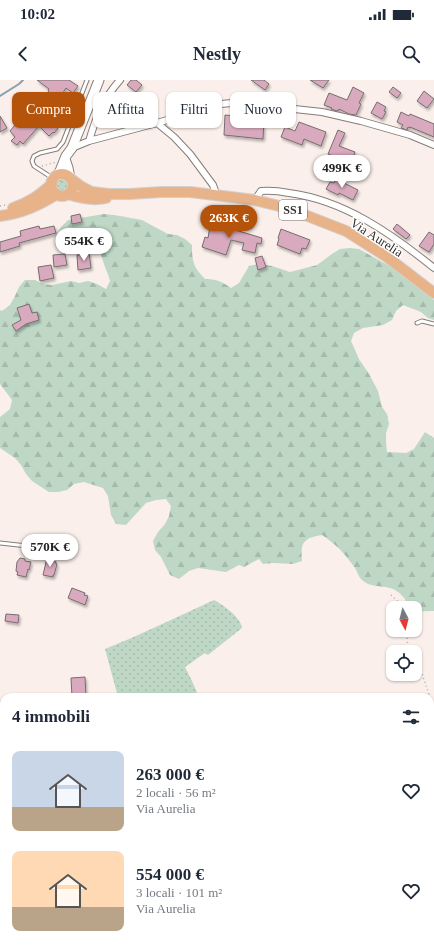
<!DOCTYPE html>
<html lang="it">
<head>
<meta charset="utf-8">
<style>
  body { margin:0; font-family:"Times New Roman",serif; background:#f6f6f7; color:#1f2937; height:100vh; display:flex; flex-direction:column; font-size:15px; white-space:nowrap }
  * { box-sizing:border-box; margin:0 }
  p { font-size:13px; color:#747a83 }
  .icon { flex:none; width:22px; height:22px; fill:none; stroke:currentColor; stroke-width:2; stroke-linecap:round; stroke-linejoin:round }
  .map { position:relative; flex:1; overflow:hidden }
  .details { position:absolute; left:0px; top:613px; width:434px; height:256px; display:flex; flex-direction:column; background:#fff; border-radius:12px 12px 0 0; box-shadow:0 1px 3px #0004 }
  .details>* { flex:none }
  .guide { position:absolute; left:12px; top:12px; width:410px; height:36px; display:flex; gap:8px }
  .needle { width:26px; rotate:173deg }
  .fabs { position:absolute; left:386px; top:521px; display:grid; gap:8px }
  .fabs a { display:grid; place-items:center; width:36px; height:36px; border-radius:8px; background:#fff; box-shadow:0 1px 3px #0004; font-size:20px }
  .price { position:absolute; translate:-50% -34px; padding:0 9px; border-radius:14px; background:#fff; color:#222; font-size:13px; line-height:26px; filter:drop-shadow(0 1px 2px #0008) }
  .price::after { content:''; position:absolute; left:50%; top:24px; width:12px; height:9px; margin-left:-6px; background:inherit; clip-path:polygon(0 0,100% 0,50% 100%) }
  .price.selected { background:#b45309; color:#fff }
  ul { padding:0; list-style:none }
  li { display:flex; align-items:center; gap:12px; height:100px; padding:0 12px }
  li span { display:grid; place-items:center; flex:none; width:112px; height:80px; border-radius:8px; color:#555 }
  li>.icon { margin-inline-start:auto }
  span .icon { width:48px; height:48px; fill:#fffc; stroke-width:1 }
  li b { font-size:17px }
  h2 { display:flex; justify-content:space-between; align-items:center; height:48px; padding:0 12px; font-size:17px }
  .pill { padding:0 14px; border-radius:8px; background:#fff; box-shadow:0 1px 3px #0004; font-size:14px; line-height:36px }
  .pill.selected { background:#b45309; color:#fff }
  .status { display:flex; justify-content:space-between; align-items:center; height:28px; padding:0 20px; background:#fff; direction:ltr }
  .status svg { height:11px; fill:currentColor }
  header { display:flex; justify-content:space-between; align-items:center; height:52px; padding:0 12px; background:#fff; font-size:18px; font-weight:800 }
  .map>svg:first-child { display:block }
  .grass { fill:url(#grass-dots) }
  .forest { fill:url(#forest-firs) }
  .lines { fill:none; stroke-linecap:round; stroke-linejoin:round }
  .stream { stroke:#86a1b4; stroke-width:2 }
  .building { fill:#d9aabd; stroke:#776d71; filter:url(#shadow) }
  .lane-casing { stroke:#867c78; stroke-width:5 }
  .street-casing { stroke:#867c78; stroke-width:8 }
  .secondary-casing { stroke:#867c78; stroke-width:11 }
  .primary-casing { stroke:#d2d1d1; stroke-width:12 }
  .path { stroke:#b3aaa6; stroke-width:1.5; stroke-dasharray:1 3; stroke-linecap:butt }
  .lane { stroke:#fff; stroke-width:3 }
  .street { stroke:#fff; stroke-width:6 }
  .secondary { stroke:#fff; stroke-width:9 }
  .primary { stroke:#e8b389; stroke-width:10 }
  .labels { text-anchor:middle; stroke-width:3; stroke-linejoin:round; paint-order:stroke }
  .shield { fill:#fff; stroke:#716e6d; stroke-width:1 }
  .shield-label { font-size:12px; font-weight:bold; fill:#34302e }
  .street-label { font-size:13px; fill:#34302e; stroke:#fff }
</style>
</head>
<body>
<div class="status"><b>10:02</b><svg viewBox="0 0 49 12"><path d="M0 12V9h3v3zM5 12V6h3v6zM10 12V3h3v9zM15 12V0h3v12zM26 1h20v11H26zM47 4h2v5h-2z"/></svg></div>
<header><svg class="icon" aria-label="back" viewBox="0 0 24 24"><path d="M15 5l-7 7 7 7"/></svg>Nestly<svg class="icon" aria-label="search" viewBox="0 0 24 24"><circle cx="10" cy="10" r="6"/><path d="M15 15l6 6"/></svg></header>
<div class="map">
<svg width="434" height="869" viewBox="0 0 434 869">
  <defs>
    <pattern id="grass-dots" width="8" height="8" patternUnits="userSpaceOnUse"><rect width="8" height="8" fill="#bfd8c5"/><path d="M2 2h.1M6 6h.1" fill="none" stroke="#a5baaa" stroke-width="1.8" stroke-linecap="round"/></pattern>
    <pattern id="forest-firs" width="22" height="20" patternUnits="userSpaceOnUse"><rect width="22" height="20" fill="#bfd8c5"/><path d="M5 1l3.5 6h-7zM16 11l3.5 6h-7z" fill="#a5baaa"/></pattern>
    <filter id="shadow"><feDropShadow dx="1.5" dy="2.5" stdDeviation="1" flood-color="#0004"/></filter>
  </defs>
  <rect width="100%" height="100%" fill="#faefea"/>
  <path class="grass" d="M54 106a8 8 0 1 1 16 0a8 8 0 1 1-16 0Z
    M 214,520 C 223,525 241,537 242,548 L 208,575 L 205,573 L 185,587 L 192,601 L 199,617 L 118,617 L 105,569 C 142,554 177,537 214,520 Z
    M 0,636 L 4,636 L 4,817 L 0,819 Z
    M 4,824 L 4,865 L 18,865 L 18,869 L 0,869 L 0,826 Z
    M 193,865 L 240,865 L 240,869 L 191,869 Z"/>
  <path class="forest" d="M 104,134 L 114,135 L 142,140 L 151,145 L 168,154 L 177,155 L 185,159 L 192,165 C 192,181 193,187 205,199 C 216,199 221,201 231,208 L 239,203 L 249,186 L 258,184 L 272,186 L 290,192 L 317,185 L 332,174 L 340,169 L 350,168 L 359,169 L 395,189 L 434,220 L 434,240 L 428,238 L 421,232 L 403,225 L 396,231 L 392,240 L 383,245 L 363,248 L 354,253 L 351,261 L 359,279 L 369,294 L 378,311 L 382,327 L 387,334 L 389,344 L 386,353 L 386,362 L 387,372 L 406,373 L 414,369 L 425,352 L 434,358 L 434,531 C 428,531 419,532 415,531 L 415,528 C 413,528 410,528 409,527 C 407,526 406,521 405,519 C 403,517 401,514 398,512 C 387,503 371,510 361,499 C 358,496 357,491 355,488 C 346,475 336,464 322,455 C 304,458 300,462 302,481 L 293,484 L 273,483 L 263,484 L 259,479 L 244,487 L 239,485 L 226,492 L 198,488 L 189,491 L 179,499 L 170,495 L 161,477 L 155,470 L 153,461 L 158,452 L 165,444 L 169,436 L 171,426 L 166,419 L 156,420 L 146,423 L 126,445 L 116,444 L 111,435 L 108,416 L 103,408 L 84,402 L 74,404 L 67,410 L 58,412 L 49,412 L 32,401 L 26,394 L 21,385 L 15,378 L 0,368 L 0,337 L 10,329 L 12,320 L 0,304 L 0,230 L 2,231 L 10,225 L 15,216 L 19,207 L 25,200 L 35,200 L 43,204 L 52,205 L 71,201 L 79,203 L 88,201 L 97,204 L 106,209 L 110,201 C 108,193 105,188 103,181 C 101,175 99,170 96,165 L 86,164 L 65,166 L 55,165 L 56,155 L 61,147 L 68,140 Z"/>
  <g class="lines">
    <path class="stream" d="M 0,16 L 19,4 L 23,0"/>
  </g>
  <path class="building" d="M 37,0 L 69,0 L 78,6 L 73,13 L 66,8 L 54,27 L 43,21 L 49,12 L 48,11 L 49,9 Z
    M 131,0 L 136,0 L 142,5 L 136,12 L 127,5 Z
    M 251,0 L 264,0 L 269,4 L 265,10 Z
    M 310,0 L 329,0 L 323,8 Z
    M 353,7 L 364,13 L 359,23 L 361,24 L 356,35 L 349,34 L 339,29 L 338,31 L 334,30 L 331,29 L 332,28 L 324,25 L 329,13 L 347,20 Z
    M 393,7 L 401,13 L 397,18 L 389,12 Z
    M 424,11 L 434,19 L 427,28 L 417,21 Z
    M 119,16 L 148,29 L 143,42 L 133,43 L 118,36 L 115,44 L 106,40 L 109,33 L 112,34 Z
    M 377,22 L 386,27 L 384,31 L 386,32 L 382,39 L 371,33 Z
    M 29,28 L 47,38 L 58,48 L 54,53 L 53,52 L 49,56 L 39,46 L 23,64 L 20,61 L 17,65 L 11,61 L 15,57 L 10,51 Z
    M 401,32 L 409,36 L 410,34 L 434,44 L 434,57 L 410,47 L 410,48 L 408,47 L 407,50 L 401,48 L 403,45 L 397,42 Z
    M 225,35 L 264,39 L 263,59 L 224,55 Z
    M 0,36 L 7,48 L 0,52 Z
    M 299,42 L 326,52 L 321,66 L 304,59 L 302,65 L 281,57 L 285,47 L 295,51 Z
    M 338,50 L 345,53 L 339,66 L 355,72 L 352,82 L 335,76 L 335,77 L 328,74 Z
    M 336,99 L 358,110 L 353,120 L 339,113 L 338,115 L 326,109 L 330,102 L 334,103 Z
    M 80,134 L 82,142 L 72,144 L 71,136 Z
    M 211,140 L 233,146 L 232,149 L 262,158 L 261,164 L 257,163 L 255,173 L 242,170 L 244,163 L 231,160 L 226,175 L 202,167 L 205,157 L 208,158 Z
    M 397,144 L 410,155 L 406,159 L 393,149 Z
    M 39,146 L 40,149 L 54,146 L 56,153 L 19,163 L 20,166 L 0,172 L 0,162 L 21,156 L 20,151 Z
    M 281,149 L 310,160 L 306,169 L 302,168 L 300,174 L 277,165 L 279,159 L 278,158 Z
    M 429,152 L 434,155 L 434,164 L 429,172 L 419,166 Z
    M 89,173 L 91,188 L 78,190 L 77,175 Z
    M 65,174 L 67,185 L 54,187 L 53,175 Z
    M 262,176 L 266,187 L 258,190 L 255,178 Z
    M 51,185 L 54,198 L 40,201 L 38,187 Z
    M 29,224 L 32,233 L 37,232 L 39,240 L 26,244 L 16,251 L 12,245 L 21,240 L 17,228 Z
    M 20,478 L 25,479 L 25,481 L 31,482 L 29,490 L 28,489 L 26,497 L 17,495 L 18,492 L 16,491 L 17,482 Z
    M 47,478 L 53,480 L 52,481 L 56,482 L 56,484 L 57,484 L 54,495 L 53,495 L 53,497 L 43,495 Z
    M 72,508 L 85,513 L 84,515 L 88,516 L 85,525 L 68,518 Z
    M 6,534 L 19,535 L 18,543 L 5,541 Z
    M 85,597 L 86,617 L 72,617 L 71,598 Z"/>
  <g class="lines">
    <g class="lane-casing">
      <path id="lane" d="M 54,99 L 34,86 L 32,81 L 34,76 L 40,73 L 57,69 L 63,62 L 87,0
        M 417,243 L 422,241 L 434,244
        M 0,463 L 73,471
        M 0,634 L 4,633
        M 0,728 L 4,727"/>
    </g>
    <g class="street-casing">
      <path id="street" d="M 157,43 L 174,57 L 190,74 L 213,105 L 217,116
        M 89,61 C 96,37 103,19 120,0
        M 72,68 L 89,61 L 157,43 L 221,24 L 232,23 L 276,27 L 322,32 L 361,41 L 410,55 L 434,65
        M 255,120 L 261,111 C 271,110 279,111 289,113 C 344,120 392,154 434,188
        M 0,823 L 4,820"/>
    </g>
    <g class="secondary-casing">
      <path id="secondary" d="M 65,79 L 68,88 L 70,98
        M 58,96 L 66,76 L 72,68 L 99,0"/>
    </g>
    <g class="primary-casing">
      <path id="primary" d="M51 105a11 11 0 1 1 22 0a11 11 0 1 1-22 0Z
        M 71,99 L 82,107 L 92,112 L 109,114 L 130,114 L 161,112 L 190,112 L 255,120 L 287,128 L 346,151 L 387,177 L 434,213
        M 68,114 C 80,118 93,121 106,118
        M 13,128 C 29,123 39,115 52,104
        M 0,136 C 22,133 38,126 57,114"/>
    </g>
    <path class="path" d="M 42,86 L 56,82
      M 0,126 L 6,125
      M 391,515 L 405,528
      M 406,550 L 408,568 L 412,572
      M 415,576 L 420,584 L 421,591 L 430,617
      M 430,618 L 434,631
      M 430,634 L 434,633
      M 430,814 L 432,812"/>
    <use href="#lane" class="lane"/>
    <use href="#street" class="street"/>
    <use href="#secondary" class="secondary"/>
    <use href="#primary" class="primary"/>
  </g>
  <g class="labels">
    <rect class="shield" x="279" y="120" width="28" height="20" rx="3"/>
    <g class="shield-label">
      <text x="293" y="134">SS1</text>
    </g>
    <g class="street-label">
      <text transform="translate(377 157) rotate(33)" y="5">Via Aurelia</text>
    </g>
  </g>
</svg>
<div class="fabs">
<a><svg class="needle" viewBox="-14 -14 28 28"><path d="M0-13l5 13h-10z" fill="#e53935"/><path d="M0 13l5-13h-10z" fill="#747a83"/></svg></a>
<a><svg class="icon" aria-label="locate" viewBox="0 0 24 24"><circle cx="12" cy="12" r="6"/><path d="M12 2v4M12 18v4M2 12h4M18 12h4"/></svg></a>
</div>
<b class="price" style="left:342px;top:109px">499K €</b>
<b class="price selected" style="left:229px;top:159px">263K €</b>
<b class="price" style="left:84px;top:182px">554K €</b>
<b class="price" style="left:50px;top:488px">570K €</b>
<div class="guide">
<a class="pill selected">Compra</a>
<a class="pill">Affitta</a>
<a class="pill">Filtri</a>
<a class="pill">Nuovo</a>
</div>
<section class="details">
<h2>4 immobili<svg class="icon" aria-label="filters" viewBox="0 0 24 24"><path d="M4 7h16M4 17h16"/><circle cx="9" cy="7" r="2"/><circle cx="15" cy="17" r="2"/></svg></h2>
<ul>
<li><span style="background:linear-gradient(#c9d6e8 70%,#b9a48a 0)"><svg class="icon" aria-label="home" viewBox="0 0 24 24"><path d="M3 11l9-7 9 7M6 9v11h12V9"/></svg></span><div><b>263 000 €</b><p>2 locali · 56 m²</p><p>Via Aurelia</p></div><svg class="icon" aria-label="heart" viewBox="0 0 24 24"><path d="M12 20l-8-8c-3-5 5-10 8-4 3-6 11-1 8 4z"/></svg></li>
<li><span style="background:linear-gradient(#ffd9b3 70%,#b9a48a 0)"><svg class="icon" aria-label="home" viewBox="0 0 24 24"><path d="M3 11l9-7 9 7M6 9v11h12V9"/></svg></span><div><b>554 000 €</b><p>3 locali · 101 m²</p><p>Via Aurelia</p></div><svg class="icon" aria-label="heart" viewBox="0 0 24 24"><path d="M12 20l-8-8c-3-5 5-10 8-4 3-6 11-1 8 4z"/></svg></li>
</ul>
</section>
</div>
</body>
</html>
